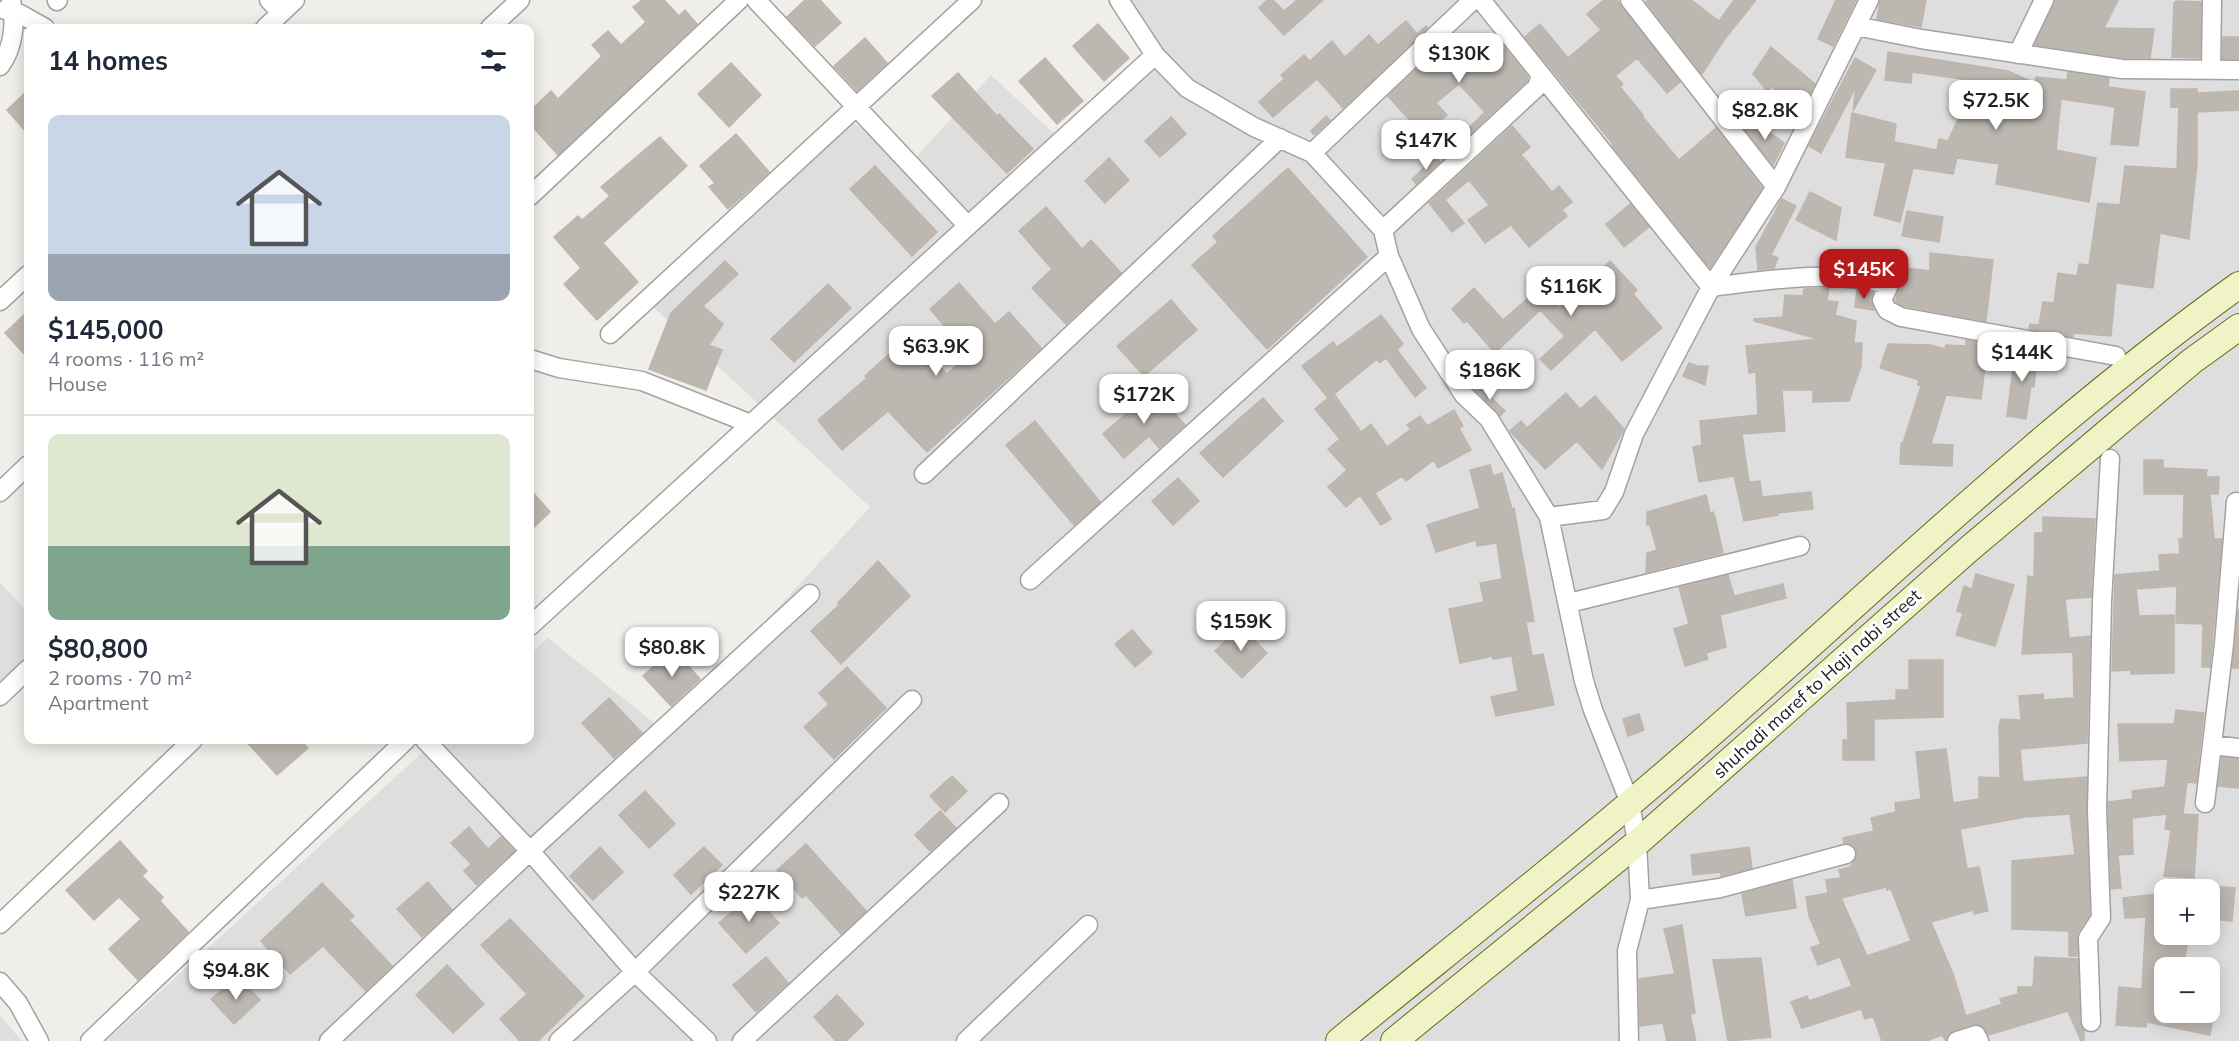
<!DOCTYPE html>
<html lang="en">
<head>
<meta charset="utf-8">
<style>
  body { margin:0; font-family:Mulish,sans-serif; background:#f6f6f7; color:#1f2937; height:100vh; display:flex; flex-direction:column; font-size:22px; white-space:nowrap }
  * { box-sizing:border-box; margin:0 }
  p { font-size:20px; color:#747a83 }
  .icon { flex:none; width:33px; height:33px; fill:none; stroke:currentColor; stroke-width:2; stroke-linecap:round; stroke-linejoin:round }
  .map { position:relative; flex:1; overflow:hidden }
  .panel { position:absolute; left:24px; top:24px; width:510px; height:720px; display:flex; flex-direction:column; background:#fff; border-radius:12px; box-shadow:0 3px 15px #0003 }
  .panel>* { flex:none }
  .controls { position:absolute; left:2154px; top:879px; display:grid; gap:12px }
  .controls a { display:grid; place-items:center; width:66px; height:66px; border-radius:12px; background:#fff; box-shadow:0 3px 15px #0003; font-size:30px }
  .price { position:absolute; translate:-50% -51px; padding:0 14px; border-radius:12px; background:#fff; color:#222; font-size:20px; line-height:39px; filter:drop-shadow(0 2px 3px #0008) }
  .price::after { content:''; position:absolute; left:50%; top:36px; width:18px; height:14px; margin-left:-9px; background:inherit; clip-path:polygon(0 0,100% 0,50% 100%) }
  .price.on { background:#b9191a; color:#fff }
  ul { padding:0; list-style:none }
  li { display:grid; align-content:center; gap:12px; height:318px; padding:0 24px }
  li+li { border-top:2px solid #e0e1e3 }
  li span { display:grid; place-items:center; height:186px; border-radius:12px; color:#555 }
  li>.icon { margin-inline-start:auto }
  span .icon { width:108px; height:108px; fill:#fffc; stroke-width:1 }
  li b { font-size:26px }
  h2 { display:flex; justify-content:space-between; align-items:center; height:72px; padding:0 24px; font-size:26px }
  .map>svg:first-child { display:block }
  .residential { fill:#dfdede; fill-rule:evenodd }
  .building { fill:#bdb7b2; stroke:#c0b5ad; stroke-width:1.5; fill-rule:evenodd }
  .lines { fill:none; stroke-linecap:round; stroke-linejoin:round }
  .minor-casing { stroke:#a2a2a2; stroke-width:21 }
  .secondary-casing { stroke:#646d13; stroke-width:28 }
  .minor { stroke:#fff; stroke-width:18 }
  .secondary { stroke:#f0f3c5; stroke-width:26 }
  .labels { text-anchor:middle; stroke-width:6; stroke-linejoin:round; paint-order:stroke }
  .street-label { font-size:18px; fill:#212121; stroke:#fff }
</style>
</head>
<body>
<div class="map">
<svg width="2239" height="1041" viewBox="0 0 2239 1041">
  <rect width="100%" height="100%" fill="#f0eee9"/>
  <path class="residential" d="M 1107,0 L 2239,0 L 2239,1041 L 106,1041 L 436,740 L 530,740 L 530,654 L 548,638 L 658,726 L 743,646 L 870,507 L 648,302 L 849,121 L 916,157 L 991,75 L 1064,143 L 1152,66 ZM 2164,890 L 2210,890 L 2210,934 L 2164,934 ZM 2164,968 L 2210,968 L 2210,1012 L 2164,1012 Z
    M 0,582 L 28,613 L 28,681 L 0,708 Z
    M 0,1016 L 22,1041 L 0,1041 Z"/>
  <path class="building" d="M 642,0 L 664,0 L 679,16 L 685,10 L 697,24 L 558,155 L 530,124 L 530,111 L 551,91 L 558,99 L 602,56 L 592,45 L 608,31 L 621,45 L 646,22 L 633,7 Z
    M 805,0 L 820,0 L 841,23 L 815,46 L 787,17 Z
    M 1267,0 L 1273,0 L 1284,11 L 1297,0 L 1323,0 L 1284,35 L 1259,8 Z
    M 1604,0 L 1617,0 L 1680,82 L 1667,93 L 1637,58 L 1615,76 L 1623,84 L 1620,87 L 1643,115 L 1642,116 L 1679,160 L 1716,128 L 1762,188 L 1710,268 L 1612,145 L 1613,144 L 1525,37 L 1540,24 L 1568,58 L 1601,30 L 1587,14 Z
    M 1648,0 L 1691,0 L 1719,21 L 1734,0 L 1756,0 L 1724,40 L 1702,74 L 1646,2 Z
    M 1836,0 L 1856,0 L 1833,46 L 1818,39 Z
    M 1880,0 L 1926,0 L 1921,27 L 1877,19 Z
    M 2055,0 L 2118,0 L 2104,28 L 2154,29 L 2150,58 L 2123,58 L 2035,45 Z
    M 2177,1 L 2201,2 L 2200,58 L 2172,57 L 2174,3 Z
    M 1406,21 L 1417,34 L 1426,26 L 1428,28 L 1343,108 L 1317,79 L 1273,117 L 1259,102 L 1284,79 L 1281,75 L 1304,55 L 1310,61 L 1332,41 L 1345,57 L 1369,35 L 1378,45 Z
    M 1098,24 L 1129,58 L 1104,81 L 1073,46 Z
    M 1494,34 L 1528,77 L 1527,81 L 1469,135 L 1466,131 L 1485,112 L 1459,84 L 1436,103 L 1447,115 L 1424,136 L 1388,96 L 1442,45 L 1459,64 Z
    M 2223,37 L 2239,37 L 2239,59 L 2222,59 Z
    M 865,38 L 887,63 L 857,91 L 834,66 Z
    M 1771,47 L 1815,84 L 1802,109 L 1771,86 L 1768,92 L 1753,74 Z
    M 1888,52 L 2008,71 L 2035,83 L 2036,77 L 2067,80 L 2068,72 L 2109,78 L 2108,87 L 2145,92 L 2138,146 L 2111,144 L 2115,107 L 2061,99 L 2056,150 L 2096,158 L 2089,202 L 1996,184 L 1999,164 L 1957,158 L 1953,174 L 1913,168 L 1900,222 L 1874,215 L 1886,163 L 1846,157 L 1852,113 L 1896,124 L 1894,142 L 1937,150 L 1939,139 L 1948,141 L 1976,81 L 1912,72 L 1911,83 L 1885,80 Z
    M 1045,58 L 1083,101 L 1057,124 L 1019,81 Z
    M 1855,58 L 1876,70 L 1853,111 L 1856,87 L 1821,153 L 1809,146 Z
    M 731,63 L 761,95 L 729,127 L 698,94 Z
    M 958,73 L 997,116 L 999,114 L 1033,149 L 1007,173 L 932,96 Z
    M 2171,89 L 2197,89 L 2197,93 L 2239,91 L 2239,110 L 2197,112 L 2197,163 L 2189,239 L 2160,233 L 2153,288 L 2116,283 L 2111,336 L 2073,333 L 2073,337 L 2029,329 L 2030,324 L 2039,325 L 2043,302 L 2054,303 L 2058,273 L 2077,276 L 2079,264 L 2089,265 L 2098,203 L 2120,205 L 2125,166 L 2177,169 L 2179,107 L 2171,107 Z
    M 28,90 L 28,134 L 7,110 Z
    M 1326,116 L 1330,120 L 1314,135 L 1311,131 Z
    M 1171,117 L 1186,134 L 1160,157 L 1145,141 Z
    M 1753,120 L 1784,143 L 1773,165 L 1745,130 Z
    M 1512,126 L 1530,147 L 1521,155 L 1524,158 L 1552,192 L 1559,186 L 1572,202 L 1562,210 L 1567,216 L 1529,247 L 1511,225 L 1485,243 L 1468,220 L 1489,205 L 1469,180 L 1445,200 L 1464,223 L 1452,232 L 1429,203 Z
    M 736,134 L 769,172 L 728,209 L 709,187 L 715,183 L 700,166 Z
    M 660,137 L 687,166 L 603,243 L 638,282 L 597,320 L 564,284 L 581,268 L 554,237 L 578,216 L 582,220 L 610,196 L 601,187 Z
    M 1436,157 L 1440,162 L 1416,184 L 1412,179 Z
    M 1109,158 L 1129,180 L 1105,203 L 1085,181 Z
    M 875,166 L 937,232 L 912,256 L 850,189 Z
    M 1288,168 L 1367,257 L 1267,349 L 1192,265 L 1218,242 L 1213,236 Z
    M 1810,192 L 1841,208 L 1836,240 L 1796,220 Z
    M 1782,199 L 1796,206 L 1771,255 L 1778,258 L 1774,268 L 1758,270 L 1756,247 Z
    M 1630,204 L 1649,227 L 1624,247 L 1606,224 Z
    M 1046,207 L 1082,249 L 1091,240 L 1121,273 L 1066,324 L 1032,288 L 1052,269 L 1019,231 Z
    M 1907,211 L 1943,217 L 1939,242 L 1902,236 Z
    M 1861,252 L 1900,256 L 1899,267 L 1930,271 L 1930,253 L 1993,260 L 1986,321 L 1905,306 L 1895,302 L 1900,284 L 1898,278 L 1891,274 L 1859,268 Z
    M 725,261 L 738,274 L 703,306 L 723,324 L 709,345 L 722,350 L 706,390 L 649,369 L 671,313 Z
    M 1610,261 L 1637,290 L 1633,294 L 1662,328 L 1622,361 L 1595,329 L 1551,370 L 1540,359 L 1565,336 L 1540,310 L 1495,353 L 1467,321 L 1464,323 L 1452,309 L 1474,288 L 1503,320 L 1541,287 L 1559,308 Z
    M 959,283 L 995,324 L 1009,312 L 1041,348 L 927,452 L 888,411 L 842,450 L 818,420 L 867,378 L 865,376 L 889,354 L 892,357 L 914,338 L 947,374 L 969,354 L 930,309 Z
    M 828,284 L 851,308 L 794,362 L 771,339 Z
    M 1829,288 L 1827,301 L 1838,302 L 1835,315 L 1856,321 L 1854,343 L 1862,343 L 1861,366 L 1849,401 L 1813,402 L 1813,390 L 1782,390 L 1785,431 L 1742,434 L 1749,482 L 1760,481 L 1762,497 L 1811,492 L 1813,509 L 1778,513 L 1778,515 L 1744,521 L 1734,476 L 1699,482 L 1693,447 L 1702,445 L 1700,421 L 1758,415 L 1756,372 L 1749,373 L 1746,346 L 1818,339 L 1754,321 L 1754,319 L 1783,317 L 1785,295 L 1803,296 L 1804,289 Z
    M 1857,290 L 1873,293 L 1871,301 L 1874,310 L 1855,307 Z
    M 1171,300 L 1197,330 L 1144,376 L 1117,346 Z
    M 28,311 L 28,358 L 5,333 Z
    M 1381,315 L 1403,344 L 1397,350 L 1426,388 L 1415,397 L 1386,358 L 1380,363 L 1377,359 L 1334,394 L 1361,432 L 1371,424 L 1387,447 L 1411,429 L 1407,425 L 1420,416 L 1427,426 L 1454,410 L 1463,426 L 1459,428 L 1471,450 L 1438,468 L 1434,460 L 1406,481 L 1402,476 L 1375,493 L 1391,519 L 1381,525 L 1360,495 L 1346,507 L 1328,487 L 1347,470 L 1328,449 L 1340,439 L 1315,409 L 1328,398 L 1302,366 L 1333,342 L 1337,347 Z
    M 1966,340 L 1983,343 L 1982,350 L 1987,351 L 1981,399 L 1946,395 L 1931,444 L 1953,445 L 1952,466 L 1900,464 L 1901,443 L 1903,443 L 1921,386 L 1918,385 L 1919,380 L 1880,368 L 1888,344 L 1931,345 L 1945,349 L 1946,345 L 1966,346 Z
    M 2015,351 L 2038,353 L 2034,387 L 2031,386 L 2026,419 L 2007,416 Z
    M 1689,363 L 1697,366 L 1708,366 L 1705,385 L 1683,376 Z
    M 1479,386 L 1505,411 L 1500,416 L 1475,390 Z
    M 1153,390 L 1185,425 L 1159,448 L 1149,436 L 1124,458 L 1103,434 Z
    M 1566,393 L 1580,409 L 1595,396 L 1624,429 L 1602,469 L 1577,441 L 1545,469 L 1510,431 L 1521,421 L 1527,428 Z
    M 1263,398 L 1283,421 L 1223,477 L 1200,453 Z
    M 1035,421 L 1100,502 L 1074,525 L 1006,445 Z
    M 2144,460 L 2163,460 L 2163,468 L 2207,470 L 2206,477 L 2219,477 L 2218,494 L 2210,494 L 2214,539 L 2222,539 L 2210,667 L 2202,667 L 2203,624 L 2176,623 L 2177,586 L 2136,589 L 2139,616 L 2174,615 L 2174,673 L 2131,674 L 2131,670 L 2112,671 L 2115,575 L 2160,571 L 2159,555 L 2180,554 L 2179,539 L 2183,539 L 2184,494 L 2144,494 Z
    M 1490,465 L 1493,476 L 1502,473 L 1512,509 L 1514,508 L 1534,621 L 1526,622 L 1532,656 L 1543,654 L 1554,705 L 1496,716 L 1491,697 L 1518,691 L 1512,656 L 1493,659 L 1493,656 L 1460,663 L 1449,609 L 1484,602 L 1480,583 L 1502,579 L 1497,543 L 1477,546 L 1476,540 L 1436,552 L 1427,525 L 1480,508 L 1470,470 Z
    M 1178,478 L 1199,501 L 1173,525 L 1152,501 Z
    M 530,489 L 550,512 L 530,531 Z
    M 1706,495 L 1710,513 L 1713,512 L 1715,517 L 1723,553 L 1646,572 L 1647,553 L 1657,550 L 1650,525 L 1647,525 L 1647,512 Z
    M 2043,517 L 2095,519 L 2091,597 L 2065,599 L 2069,638 L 2090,636 L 2087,743 L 2020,749 L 2023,782 L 2087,777 L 2090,915 L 2078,932 L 2077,956 L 2069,956 L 2069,931 L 2012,929 L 2012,861 L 2075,855 L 2070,814 L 2025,817 L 1960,829 L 1967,869 L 1979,867 L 1988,911 L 1974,914 L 1973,910 L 1931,922 L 1953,974 L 1966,1016 L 2002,1004 L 2000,999 L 2018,994 L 2018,987 L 2033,987 L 2035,957 L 2078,959 L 2080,1022 L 2084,1030 L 2084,1041 L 2081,1041 L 2068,1011 L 1989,1035 L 1982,1026 L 1973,1024 L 1953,1031 L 1946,1041 L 1942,1035 L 1926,1041 L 1882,1041 L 1873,1016 L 1865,1019 L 1861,1009 L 1802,1028 L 1791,1002 L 1807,996 L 1809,1001 L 1852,986 L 1840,957 L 1818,965 L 1811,948 L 1821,944 L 1809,916 L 1806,897 L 1828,893 L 1826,880 L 1841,878 L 1839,870 L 1850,867 L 1854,861 L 1857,851 L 1853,846 L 1844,843 L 1843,838 L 1874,831 L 1871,818 L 1896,812 L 1895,803 L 1921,799 L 1916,752 L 1946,749 L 1953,803 L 1979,799 L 1979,777 L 2000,778 L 1999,726 L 2001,719 L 2021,720 L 2019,696 L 2043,694 L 2043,700 L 2074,698 L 2073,652 L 2022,654 L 2028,576 L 2034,577 L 2035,533 L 2043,533 ZM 1887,887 L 1887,890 L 1891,889 L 1911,941 L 1867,956 L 1841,898 Z
    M 878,561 L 910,596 L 841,664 L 811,631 L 839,605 L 838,603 Z
    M 1976,574 L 2014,585 L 1995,646 L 1956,635 L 1963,613 L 1957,611 L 1964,586 L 1972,589 Z
    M 1728,575 L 1734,596 L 1783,584 L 1786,598 L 1720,615 L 1726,647 L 1706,653 L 1708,659 L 1685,666 L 1674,629 L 1689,624 L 1679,587 Z
    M 2238,609 L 2239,668 L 2232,668 L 2235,645 Z
    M 1241,626 L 1267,653 L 1242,678 L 1215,651 Z
    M 1132,630 L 1152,653 L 1135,667 L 1115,644 Z
    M 676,652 L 700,679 L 671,706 L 643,676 L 664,657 L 667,660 Z
    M 1909,660 L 1943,660 L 1943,717 L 1874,719 L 1874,760 L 1843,760 L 1843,740 L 1848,740 L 1847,703 L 1896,700 L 1896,690 L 1909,690 Z
    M 847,667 L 886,708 L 834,759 L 804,727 L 829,704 L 819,693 Z
    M 609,698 L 642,733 L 614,758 L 582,723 Z
    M 2176,710 L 2204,713 L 2196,783 L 2187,782 L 2183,814 L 2198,815 L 2194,878 L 2164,876 L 2171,830 L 2165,829 L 2167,814 L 2132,818 L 2133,854 L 2118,855 L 2121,888 L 2111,889 L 2108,802 L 2133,799 L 2132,791 L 2165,787 L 2168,759 L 2120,761 L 2118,724 L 2174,724 Z
    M 1639,714 L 1644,730 L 1628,736 L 1623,719 Z
    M 245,740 L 300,740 L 308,748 L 277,775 Z
    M 2222,757 L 2239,759 L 2239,788 L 2218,786 Z
    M 952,776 L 967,791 L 945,812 L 930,796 Z
    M 645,791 L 675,824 L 649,848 L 619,815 Z
    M 940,811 L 956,828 L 930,851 L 915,835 Z
    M 469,827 L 488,849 L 501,837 L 514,851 L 477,885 L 464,871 L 471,864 L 451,843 Z
    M 120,841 L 147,871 L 142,876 L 163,897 L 160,901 L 188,932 L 138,980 L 109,949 L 141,919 L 119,897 L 94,920 L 66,890 Z
    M 806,844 L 866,911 L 841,934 L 806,895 L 802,898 L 777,870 Z
    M 600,847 L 623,872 L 593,900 L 570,876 Z
    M 704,847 L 722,865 L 691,894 L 674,875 Z
    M 1749,847 L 1752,868 L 1724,875 L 1721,876 L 1721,872 L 1693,875 L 1691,855 Z
    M 1792,880 L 1796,908 L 1746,916 L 1742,894 Z
    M 428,882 L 452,910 L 422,937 L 397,909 Z
    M 322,883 L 354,916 L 349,920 L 392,966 L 366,991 L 323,946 L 290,974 L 261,941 Z
    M 2210,886 L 2235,888 L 2232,921 L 2210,919 Z
    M 752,893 L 779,923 L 746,953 L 719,923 Z
    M 2157,894 L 2160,934 L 2189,934 L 2183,968 L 2164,968 L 2164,1012 L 2214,1012 L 2210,1035 L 2147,1022 L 2146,1027 L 2116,1025 L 2119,987 L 2142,989 L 2146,917 L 2125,918 L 2123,898 Z
    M 510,919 L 584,996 L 538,1041 L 520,1041 L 500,1019 L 527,994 L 481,945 Z
    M 1682,925 L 1695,1013 L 1690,1014 L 1696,1041 L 1667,1041 L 1663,1023 L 1640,1026 L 1640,1021 L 1639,979 L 1675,974 L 1664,929 Z
    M 766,957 L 788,983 L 756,1012 L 733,985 Z
    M 1761,958 L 1771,1037 L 1728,1041 L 1713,960 Z
    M 447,965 L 484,1004 L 453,1033 L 416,995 Z
    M 242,981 L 260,1000 L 234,1024 L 211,999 L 228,985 L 232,990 Z
    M 837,995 L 864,1024 L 846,1041 L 836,1041 L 814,1017 Z"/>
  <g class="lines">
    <g class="minor-casing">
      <path id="minor" d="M 269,0 L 281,13
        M 756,0 L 968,226
        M 1119,0 L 1155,55 L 1187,88 L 1254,127 L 1312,153 L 1383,230 L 1389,256 L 1421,329 L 1464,395 L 1489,419 L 1549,517 L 1584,681 L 1593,710 L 1630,803 L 1637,843 L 1640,900 L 1627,951 L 1629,1041
        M 1481,0 L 1711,287 C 1770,280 1832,269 1889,285 L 1882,300 L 1887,310 L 1901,317 L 2116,356
        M 1630,0 L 1776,187
        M 57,1 L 58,0
        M 5,10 L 13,10 L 45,28
        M 1856,26 L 1921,39 L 2122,69 L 2239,70
        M 265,28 L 295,0
        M 490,28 L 520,0
        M 2018,54 L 2044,0
        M 0,66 C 14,47 16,22 11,0
        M 2211,70 L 2212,0
        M 1312,153 L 1473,0
        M 530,196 L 739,0
        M 1383,230 L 1537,87 L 1541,75
        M 0,301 L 28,275
        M 610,334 L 972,0
        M 530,359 L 559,368 L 642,381 L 751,424
        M 924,474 L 1280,138
        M 0,492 L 28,465
        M 1549,517 L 1603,510 L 1614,492 L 1634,434 L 1711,287 L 1776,187 L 1869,0
        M 1030,580 L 1389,256
        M 1569,603 L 1800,546
        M 530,626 L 1155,55
        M 0,696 L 28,669
        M 425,740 L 530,851 L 635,972 L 707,1041
        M 2212,745 L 2239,748
        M 2205,803 L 2224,644 L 2236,502
        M 1640,900 L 1720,888 L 1846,854
        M 0,924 L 193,740
        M 0,982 L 18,1003 L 39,1041
        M 2091,1022 L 2088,938 L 2101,918 L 2097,810 L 2102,601 L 2110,459
        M 90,1041 L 406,740
        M 329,1041 L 530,851 L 810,594
        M 559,1041 L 635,972 L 912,700
        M 742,1041 L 999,803
        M 966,1041 L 1088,925
        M 1957,1041 L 1976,1035 L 1979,1041"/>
    </g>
    <g class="secondary-casing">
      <path id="secondary" d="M 1339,1041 C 1464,939 1592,839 1713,732 C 1885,580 2052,419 2239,285
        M 1394,1041 L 1637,843 L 1969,549 L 2192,361 L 2239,327"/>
    </g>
    <use href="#minor" class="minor"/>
    <use href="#secondary" class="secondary"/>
  </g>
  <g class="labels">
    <g class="street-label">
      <text transform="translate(1817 684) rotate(-42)" y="6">shuhadi maref to Haji nabi street</text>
    </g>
  </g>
</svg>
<div class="controls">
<a>+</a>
<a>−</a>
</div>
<b class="price" style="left:1459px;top:84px">$130K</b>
<b class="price" style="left:1996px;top:131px">$72.5K</b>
<b class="price" style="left:1765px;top:141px">$82.8K</b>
<b class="price" style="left:1426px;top:171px">$147K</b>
<b class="price on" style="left:1864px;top:300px">$145K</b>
<b class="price" style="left:1571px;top:317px">$116K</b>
<b class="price" style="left:936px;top:377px">$63.9K</b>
<b class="price" style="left:2022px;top:383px">$144K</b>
<b class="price" style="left:1490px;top:401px">$186K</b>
<b class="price" style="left:1144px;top:425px">$172K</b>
<b class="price" style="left:1241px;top:652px">$159K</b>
<b class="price" style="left:672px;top:678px">$80.8K</b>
<b class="price" style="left:749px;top:923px">$227K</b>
<b class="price" style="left:236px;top:1001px">$94.8K</b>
<section class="panel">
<h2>14 homes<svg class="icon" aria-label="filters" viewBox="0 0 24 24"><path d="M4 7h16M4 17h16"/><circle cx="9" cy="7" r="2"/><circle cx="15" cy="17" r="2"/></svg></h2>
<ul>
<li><span style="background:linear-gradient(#c9d6e8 75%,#9aa5b1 0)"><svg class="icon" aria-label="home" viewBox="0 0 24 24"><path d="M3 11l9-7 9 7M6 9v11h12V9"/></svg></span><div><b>$145,000</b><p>4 rooms · 116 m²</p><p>House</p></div></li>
<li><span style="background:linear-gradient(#dfe7d0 60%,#7fa58c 0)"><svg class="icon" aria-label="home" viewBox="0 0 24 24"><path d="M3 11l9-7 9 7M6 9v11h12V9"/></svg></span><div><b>$80,800</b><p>2 rooms · 70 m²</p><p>Apartment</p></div></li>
</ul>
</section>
</div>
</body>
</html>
